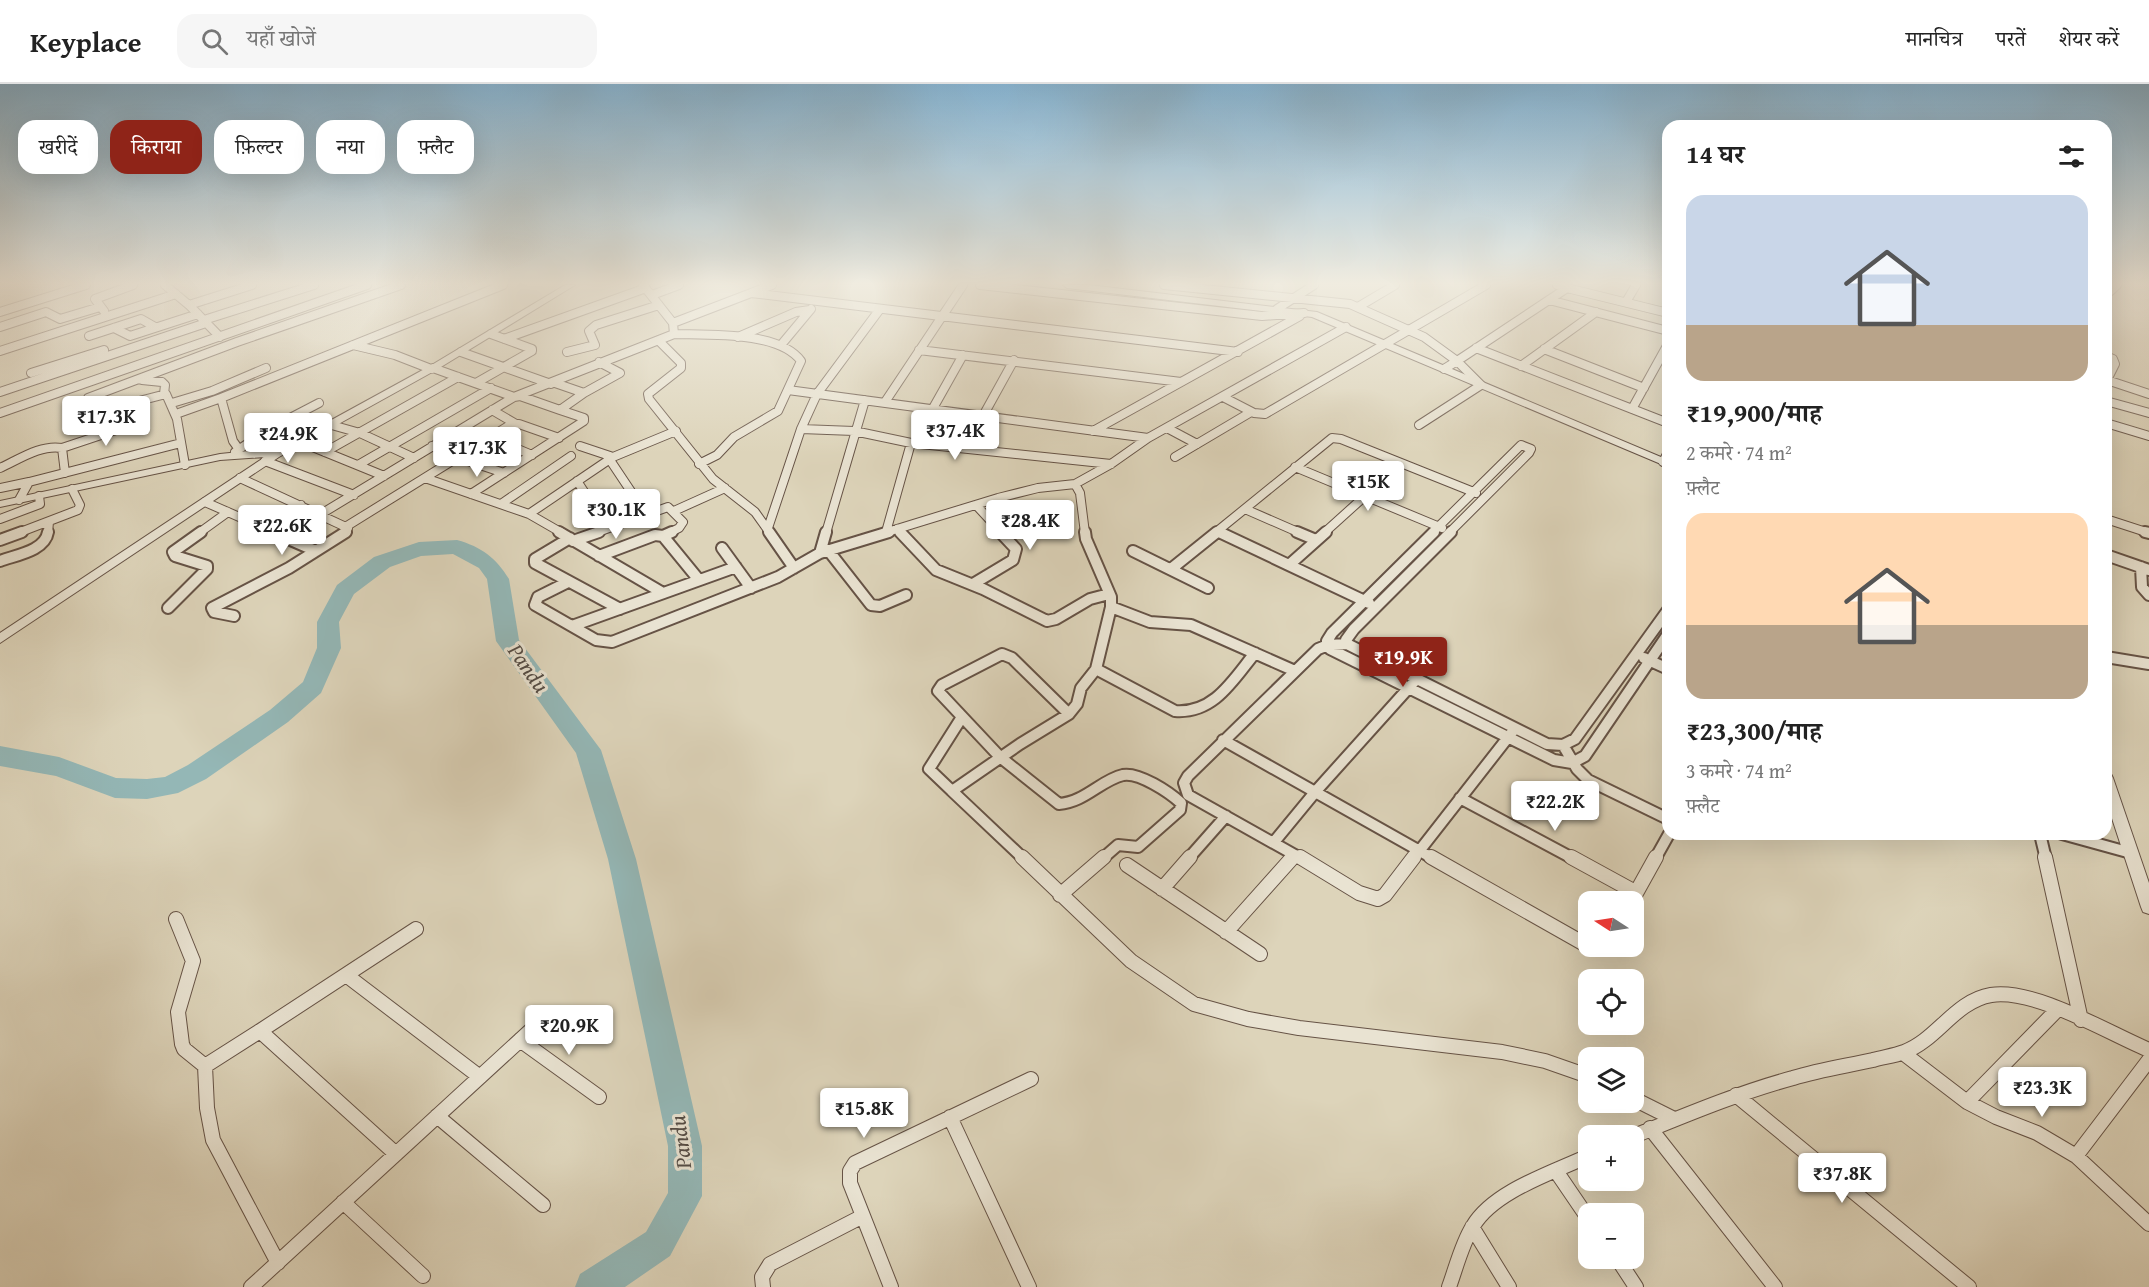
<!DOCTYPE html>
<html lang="hi">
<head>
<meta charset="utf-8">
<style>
  body { margin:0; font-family:"Gentium Book Plus","Noto Serif Devanagari",serif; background:#f6f6f6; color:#222; height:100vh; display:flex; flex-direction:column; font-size:22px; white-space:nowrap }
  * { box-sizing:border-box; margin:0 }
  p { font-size:20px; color:#767676 }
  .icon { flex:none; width:33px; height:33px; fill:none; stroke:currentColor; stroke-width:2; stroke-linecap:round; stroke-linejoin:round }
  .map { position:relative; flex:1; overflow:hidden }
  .side { position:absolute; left:1662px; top:36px; width:450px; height:720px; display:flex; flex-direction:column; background:#fff; border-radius:18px; box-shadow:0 6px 24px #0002 }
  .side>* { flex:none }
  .top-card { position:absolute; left:18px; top:36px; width:570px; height:54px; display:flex; gap:12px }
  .needle { width:39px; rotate:282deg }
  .buttons { position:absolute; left:1578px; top:807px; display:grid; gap:12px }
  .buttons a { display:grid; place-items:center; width:66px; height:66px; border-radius:12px; background:#fff; box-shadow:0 6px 24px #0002; font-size:30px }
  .price { position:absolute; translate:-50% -51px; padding:0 14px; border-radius:6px; background:#fff; color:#222; font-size:20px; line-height:39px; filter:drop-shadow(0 2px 3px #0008) }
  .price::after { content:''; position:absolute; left:50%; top:36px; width:18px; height:14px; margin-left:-9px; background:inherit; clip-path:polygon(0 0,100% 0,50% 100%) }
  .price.on { background:#8f2418; color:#fff }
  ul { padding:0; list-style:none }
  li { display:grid; align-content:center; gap:12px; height:318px; padding:0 24px }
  li span { display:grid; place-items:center; height:186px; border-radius:18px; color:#555 }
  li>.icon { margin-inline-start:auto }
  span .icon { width:108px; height:108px; fill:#fffc; stroke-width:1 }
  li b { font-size:26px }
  h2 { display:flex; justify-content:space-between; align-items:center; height:72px; padding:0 24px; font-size:26px }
  .pill { padding:0 21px; border-radius:18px; background:#fff; box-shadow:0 6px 24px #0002; font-size:21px; line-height:54px }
  .pill.on { background:#8f2418; color:#fff }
  header { display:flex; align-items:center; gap:36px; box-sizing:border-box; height:84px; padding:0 30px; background:#fff; border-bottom:2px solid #e0e0e0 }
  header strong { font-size:28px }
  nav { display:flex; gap:33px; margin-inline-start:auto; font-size:21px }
  .search { width:420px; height:54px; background:#f6f6f6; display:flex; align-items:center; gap:15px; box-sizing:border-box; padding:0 21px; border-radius:18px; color:#767676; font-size:22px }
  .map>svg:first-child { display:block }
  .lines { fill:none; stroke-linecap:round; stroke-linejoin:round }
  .river { fill:#94b7b6; fill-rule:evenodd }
  .minor-far2-casing { stroke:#665346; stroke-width:10 }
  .minor-far1-casing { stroke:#665346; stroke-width:14 }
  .minor-casing { stroke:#665346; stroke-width:16 }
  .tertiary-casing { stroke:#665346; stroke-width:2 }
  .minor-far2 { stroke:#e9e3d2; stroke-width:8 }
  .minor-far1 { stroke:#e9e3d2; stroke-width:10 }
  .minor { stroke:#e9e3d2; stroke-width:14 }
  .tertiary { fill:#e9e3d2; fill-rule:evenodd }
  .labels { text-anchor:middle; stroke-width:6; stroke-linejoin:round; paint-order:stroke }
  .water-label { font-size:22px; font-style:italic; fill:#544c45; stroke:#e9e3d2 }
</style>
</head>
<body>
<header>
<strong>Keyplace</strong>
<div class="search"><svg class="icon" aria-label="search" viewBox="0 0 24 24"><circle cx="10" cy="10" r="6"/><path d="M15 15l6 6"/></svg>यहाँ खोजें</div>
<nav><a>मानचित्र</a><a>परतें</a><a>शेयर करें</a></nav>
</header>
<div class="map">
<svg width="2149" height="1203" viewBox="0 0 2149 1203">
  <rect width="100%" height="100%" fill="#ddd4ba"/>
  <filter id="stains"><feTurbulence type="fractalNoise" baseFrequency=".00333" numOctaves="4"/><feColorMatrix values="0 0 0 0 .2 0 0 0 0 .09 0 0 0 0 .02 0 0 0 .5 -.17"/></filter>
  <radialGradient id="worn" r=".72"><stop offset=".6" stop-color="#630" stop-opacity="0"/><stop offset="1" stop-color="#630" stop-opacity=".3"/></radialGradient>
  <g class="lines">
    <path class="river" d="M 457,456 C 482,463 496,474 509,495 L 519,556 L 601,666 L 636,775 L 702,1062 L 702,1112 L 670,1172 L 625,1203 L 575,1203 L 580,1190 L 646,1148 L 668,1109 L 668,1062 L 608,775 L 576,669 L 496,557 L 487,495 L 479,484 L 453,470 L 421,472 L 390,483 L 354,510 L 339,538 L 341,564 L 321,609 L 288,638 L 206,695 L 178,709 L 147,715 L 115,714 L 56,692 L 0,682 L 0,662 L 59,673 L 116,694 L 147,695 L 165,693 L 188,681 L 270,626 L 303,598 L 317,564 L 317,538 L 337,501 L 374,473 L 419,458 Z"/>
    <g class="minor-far2-casing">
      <path id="minor-far2" d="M 165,201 L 190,222 L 220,253
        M 643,201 L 673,239 L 674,250 C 709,251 779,247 801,277 L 778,327 L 734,353 L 717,371 L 699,380
        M 980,201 L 1262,232 L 1304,229
        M 1164,201 L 1350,220 L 1424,253 L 1457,277 L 1444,285
        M 1567,204 L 1668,229
        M 751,209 L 1238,268
        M 652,211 L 679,201
        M 2106,211 L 2117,201
        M 1549,216 L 1668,247
        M 1626,218 L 1636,201
        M 189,221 L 252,201
        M 1358,223 L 1395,201
        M 1277,225 L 1314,201
        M 104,227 L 95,215 L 133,201
        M 0,228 L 86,201
        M 204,236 L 314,201
        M 673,239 L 772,201
        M 0,243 L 46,228 L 60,235 L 100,223
        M 114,244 L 130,252 L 198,230
        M 89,252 L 141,235 L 155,243
        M 738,253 L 796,228 L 810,226
        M 504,255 L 646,204
        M 659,257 L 681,279 L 681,284 L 648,310 L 649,315 L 713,395 L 755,428 L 770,449
        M 353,261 L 395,271 L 431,285
        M 781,261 L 811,225
        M 1476,264 L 1668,339
        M 1544,265 L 1644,304
        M 919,266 L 1181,298
        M 0,267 L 176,210
        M 461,268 L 551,300
        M 567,268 L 595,261 L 589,247 L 596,241 L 659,221
        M 2106,272 L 2113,275 L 2115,280 L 2106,298
        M 1521,282 L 1596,228
        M 433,284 L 514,313 L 674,250
        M 31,289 L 104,266
        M 142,296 L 162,298 L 165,301 L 164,310
        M 2107,296 L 2149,310
        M 476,299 L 532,267 L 532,265 L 491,250
        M 788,306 L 1148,354
        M 0,308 L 206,239
        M 584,309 L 620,289 L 599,278
        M 1223,313 L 1254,329 L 1265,330 L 1486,201
        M 221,314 L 503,201
        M 2106,317 L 2149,329
        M 885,318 L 963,201
        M 172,319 L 212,307 L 266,284
        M 1632,325 L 1668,260
        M 492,326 L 516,340
        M 932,326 L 963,271
        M 0,329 L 367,201
        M 176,330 L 221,314 L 233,357 L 238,364
        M 983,332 L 1014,276
        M 2106,339 L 2149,352
        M 328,340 L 360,349 L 414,374
        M 1419,341 L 1481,301 L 1457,277 L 1567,204 L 1557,201
        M 1167,344 L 1197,360
        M 801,345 L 854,347 L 911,359 L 1111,380
        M 1093,347 L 1300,232
        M 298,357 L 384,392
        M 501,358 L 532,371
        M 432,362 L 463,371
        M 580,362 L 613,373
        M 62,364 L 143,337
        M 235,368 L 271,344 L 319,319
        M 325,368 L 458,293
        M 1175,373 L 1251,328
        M 459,374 L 504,389
        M 610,376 L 646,430
        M 265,377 L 354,411
        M 1663,378 L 1668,368
        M 185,381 L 177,335 L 166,310 L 112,324 L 88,314 L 237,258 L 401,201
        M 358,381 L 491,304
        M 1295,383 L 1442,444
        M 0,384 C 18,376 41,360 62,364 L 65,389
        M 240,394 L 348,444 L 345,449
        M 425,394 L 529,430
        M 577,397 L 608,444
        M 1075,400 L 1080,409 L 1085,449
        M 0,404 L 29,398
        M 471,410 L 584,337 L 584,334 L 560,326 L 584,309 L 555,299
        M 19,416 L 29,398 L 181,359
        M 205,418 L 276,449
        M 501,420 L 571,372
        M 976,421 L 1002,449
        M 1245,425 L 1300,449
        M 674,427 L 725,404
        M 321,430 L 514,313 L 520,312 L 560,326
        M 0,435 L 40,420 L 39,412
        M 2106,435 L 2149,449
        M 347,442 L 510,341 L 519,340 L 559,354
        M 262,443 L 301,421
        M 768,444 L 801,345 L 817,310 L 880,225
        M 897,445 L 901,449
        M 1218,447 L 1223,449
        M 886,448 L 911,359
        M 18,449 L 78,426 L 80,421 L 72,405
        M 48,449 L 49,438
        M 199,449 L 228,428
        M 562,449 L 529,430 L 613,373 L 676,347
        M 595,449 L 668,423 L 683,438 L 679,444 L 669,449
        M 826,449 L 865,316
        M 884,449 L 998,414 L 1038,404 L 1075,400 L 1111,380 L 1148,354 L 1346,243
        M 1215,449 L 1332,354 L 1341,355 L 1476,409
        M 1324,449 L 1365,412
        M 1432,449 L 1521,361 L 1531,365 L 1529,369 L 1449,449"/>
    </g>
    <g class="minor-far1-casing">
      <path id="minor-far1" d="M 272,448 L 316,467
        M 559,448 L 663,509
        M 769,448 L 794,484
        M 900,448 L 936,486 L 983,505 L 1047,537 L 1056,535 L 1090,515 L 1109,510
        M 1219,448 L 1369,519
        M 1297,448 L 1316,456
        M 1434,448 L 1332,549 L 1327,557 L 1330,565 L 1554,676 L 1572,679 L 1585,672 L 1668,550
        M 1451,448 L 1354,545 L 1346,556 L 1347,560 L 1547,660 L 1563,661 L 1575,655 L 1668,526
        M 2145,448 L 2149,449
        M 663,452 L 672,448
        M 570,454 L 535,475 L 535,479 L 620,525
        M 0,456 L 22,448
        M 573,457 L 599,448
        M 722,464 L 751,504
        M 828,466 L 871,521 L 880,522 L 906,511
        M 1133,467 L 1208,504
        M 820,469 L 826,448
        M 2106,471 L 2149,486
        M 599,472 L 655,451 L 663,452 L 699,496
        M 0,477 C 16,471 45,467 48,448
        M 1289,481 L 1326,448
        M 2141,483 L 2142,503 L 2149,511
        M 1171,485 L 1217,448
        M 568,498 L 538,513 L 535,521 L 596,556 L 612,558 L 778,493 L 820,469 L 889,448
        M 973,500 L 1013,476 L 1016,465 L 1000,448
        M 1111,523 L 1150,538 L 1191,541 L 1295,587
        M 168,524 L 207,485 L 207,482 L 175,472 L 173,468 L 201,448
        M 234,532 L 214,528 L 212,524 L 289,484 L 346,448
        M 572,542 L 736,483
        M 2106,573 L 2149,580
        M 1644,574 L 1668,585
        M 1096,585 L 1175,627 C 1214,630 1233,596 1255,569
        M 1069,630 L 1012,574 L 1002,570 L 942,601 L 938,607 L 1000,673 L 1059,720 C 1085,718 1101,696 1123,691 C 1139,688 1169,708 1181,719 L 1180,726 L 1138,763 L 1118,761 L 1102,775
        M 1223,656 L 1434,775
        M 1563,661 L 1577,685 L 1588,696 L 1668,735
        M 952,707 L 929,685 L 962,633
        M 1460,714 L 1574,775
        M 2040,750 L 2046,775
        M 2062,750 L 2131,769
        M 1274,758 L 1316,707 L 1414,598
        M 1024,775 L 952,707 L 1020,660 L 1069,630 L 1077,620 L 1081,604 L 1096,585 L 1111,523 L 1111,513 L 1086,455 L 1085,448
        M 1188,775 L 1226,732
        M 1291,775 L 1295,771
        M 1302,775 L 1188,711 L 1184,699 L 1188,692 L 1318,565 L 1328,561 L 1347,560
        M 1413,775 L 1513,647
        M 1655,775 L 1669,750"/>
    </g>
    <g class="minor-casing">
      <path id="minor" d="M 1022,773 L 1131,877 L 1194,920 L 1248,935 L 1299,944 L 1502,968 L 1545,977 L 1588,992
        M 1300,773 L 1359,809 L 1378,815 L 1385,811 L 1414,773
        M 1431,773 L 1588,862
        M 1571,773 L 1635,808
        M 2045,773 L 2081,936
        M 1127,781 L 1260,870
        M 1162,805 L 1190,773
        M 1060,811 L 1104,773
        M 1631,818 L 1656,773
        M 176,835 L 193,877 L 178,928 L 182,960 L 184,965 L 205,982
        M 1226,848 L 1293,773
        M 1590,862 L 1605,862
        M 346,891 L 480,993
        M 260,947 L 205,982 L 207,1024 L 213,1056 L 278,1179
        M 520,956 L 599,1013
        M 1903,969 L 1967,1018 L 1996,1033 L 2037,1049 L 2076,1072 L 2149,1140
        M 1736,1011 L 1969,1203
        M 1634,1015 L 1674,1035
        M 1967,1018 L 2057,926
        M 437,1032 L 543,1121
        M 950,1033 L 1029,1203
        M 1650,1044 L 1775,1203
        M 1634,1052 C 1686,1031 1738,1009 1793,994 C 1819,986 1846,982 1873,976 C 1883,973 1894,972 1904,968 C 1937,956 1955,917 1991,911 C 2035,904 2108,949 2149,966
        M 396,1070 L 260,947 L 416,845
        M 2076,1072 L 2149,976
        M 1556,1087 L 1588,1134
        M 343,1118 L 423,1192
        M 1472,1143 L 1509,1203
        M 1617,1174 L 1636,1203
        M 251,1203 L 542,936
        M 763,1203 L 762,1193 L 770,1180 L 863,1132
        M 891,1203 L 850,1099 L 850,1087 L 855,1079 L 1031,995
        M 1449,1203 C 1456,1184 1462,1159 1473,1142 C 1494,1107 1552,1089 1588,1072"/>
    </g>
    <g class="tertiary-casing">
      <path id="tertiary" d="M 565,201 L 575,201 L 436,286 L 279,373 L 0,559 L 0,549 L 265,373 L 220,376 L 0,423 L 0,417 L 220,370 L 259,366 L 273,368 L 430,282 Z
        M 1063,201 L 1089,201 L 1317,228 L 1668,376 L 1668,383 L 1312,233 L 1067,204 Z
        M 2106,688 L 2111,690 L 2113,694 L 2149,799 L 2149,830 L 2143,828 L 2141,823 L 2106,716 Z"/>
    </g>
    <use href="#minor-far2" class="minor-far2"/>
    <use href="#minor-far1" class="minor-far1"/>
    <use href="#minor" class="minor"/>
    <use href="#tertiary" class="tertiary"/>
  </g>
  <linearGradient id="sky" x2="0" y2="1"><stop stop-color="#86b5d4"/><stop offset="0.54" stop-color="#f0ece0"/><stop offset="1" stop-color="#f0ece0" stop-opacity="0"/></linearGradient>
  <rect width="2149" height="369" fill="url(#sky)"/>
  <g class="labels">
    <g class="water-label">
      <text transform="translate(529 584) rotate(55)" y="8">Pandu</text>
      <text transform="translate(680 1058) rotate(-97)" y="8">Pandu</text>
    </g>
  </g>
  <rect width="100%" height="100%" filter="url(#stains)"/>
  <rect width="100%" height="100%" fill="url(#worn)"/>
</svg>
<div class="buttons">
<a><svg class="needle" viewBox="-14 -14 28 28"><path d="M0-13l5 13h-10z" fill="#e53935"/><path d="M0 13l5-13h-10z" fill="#767676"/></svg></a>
<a><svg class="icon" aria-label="locate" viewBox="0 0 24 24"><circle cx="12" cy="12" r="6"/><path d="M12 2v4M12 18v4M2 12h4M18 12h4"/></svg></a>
<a><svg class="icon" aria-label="layers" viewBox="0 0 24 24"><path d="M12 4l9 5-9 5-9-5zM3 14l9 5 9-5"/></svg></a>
<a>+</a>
<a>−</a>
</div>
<b class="price" style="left:106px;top:363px">₹17.3K</b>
<b class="price" style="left:955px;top:377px">₹37.4K</b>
<b class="price" style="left:288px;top:380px">₹24.9K</b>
<b class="price" style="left:477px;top:394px">₹17.3K</b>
<b class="price" style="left:1368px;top:428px">₹15K</b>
<b class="price" style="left:616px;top:456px">₹30.1K</b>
<b class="price" style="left:1030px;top:467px">₹28.4K</b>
<b class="price" style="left:282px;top:472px">₹22.6K</b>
<b class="price on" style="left:1403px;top:604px">₹19.9K</b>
<b class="price" style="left:1555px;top:748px">₹22.2K</b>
<b class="price" style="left:569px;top:972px">₹20.9K</b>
<b class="price" style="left:2042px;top:1034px">₹23.3K</b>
<b class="price" style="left:864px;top:1055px">₹15.8K</b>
<b class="price" style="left:1842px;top:1120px">₹37.8K</b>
<div class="top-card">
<a class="pill">खरीदें</a>
<a class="pill on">किराया</a>
<a class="pill">फ़िल्टर</a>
<a class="pill">नया</a>
<a class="pill">फ़्लैट</a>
</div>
<section class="side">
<h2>14 घर<svg class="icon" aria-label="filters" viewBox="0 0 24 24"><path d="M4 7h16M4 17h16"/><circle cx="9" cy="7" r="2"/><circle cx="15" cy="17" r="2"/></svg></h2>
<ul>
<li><span style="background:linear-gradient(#c9d6e8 70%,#b9a48a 0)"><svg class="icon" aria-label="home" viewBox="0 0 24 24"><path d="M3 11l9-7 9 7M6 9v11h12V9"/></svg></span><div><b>₹19,900/माह</b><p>2 कमरे · 74 m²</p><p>फ़्लैट</p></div></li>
<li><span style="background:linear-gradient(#ffd9b3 60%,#b9a48a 0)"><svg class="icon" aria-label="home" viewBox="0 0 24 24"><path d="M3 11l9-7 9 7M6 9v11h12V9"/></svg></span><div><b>₹23,300/माह</b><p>3 कमरे · 74 m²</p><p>फ़्लैट</p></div></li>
</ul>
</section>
</div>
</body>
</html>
